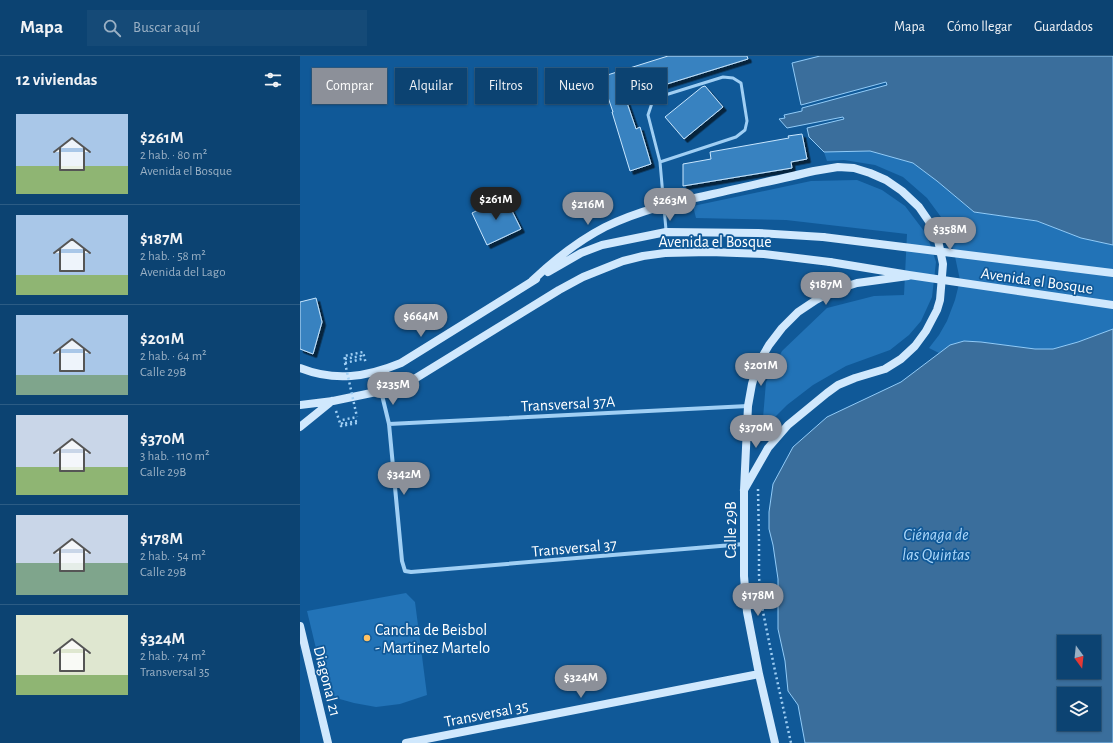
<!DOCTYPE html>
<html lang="es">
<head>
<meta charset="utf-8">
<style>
  body { margin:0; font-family:"Alegreya Sans",sans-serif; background:#154a77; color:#f1f3f6; height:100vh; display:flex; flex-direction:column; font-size:15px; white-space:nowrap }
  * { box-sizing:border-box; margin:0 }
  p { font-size:13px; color:#9ab0c4 }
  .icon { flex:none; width:22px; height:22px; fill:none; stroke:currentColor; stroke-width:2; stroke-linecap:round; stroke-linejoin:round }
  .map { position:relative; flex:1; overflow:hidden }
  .panel { display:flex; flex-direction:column; background:#0c4372; width:300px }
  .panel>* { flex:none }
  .top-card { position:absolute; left:12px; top:12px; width:380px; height:36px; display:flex; gap:8px }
  .needle { width:26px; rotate:165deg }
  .buttons { position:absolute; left:757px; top:579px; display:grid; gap:8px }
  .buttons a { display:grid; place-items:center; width:44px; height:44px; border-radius:0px; background:#0c4372; box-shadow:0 1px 3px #0004,0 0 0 1px #2c5c84; font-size:20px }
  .price { position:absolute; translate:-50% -34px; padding:0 9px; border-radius:14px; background:#8c9099; color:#fff; font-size:13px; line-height:26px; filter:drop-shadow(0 1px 2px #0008) }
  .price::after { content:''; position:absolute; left:50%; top:24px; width:12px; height:9px; margin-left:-6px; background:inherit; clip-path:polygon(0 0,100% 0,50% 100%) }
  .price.current { background:#222; color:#fff }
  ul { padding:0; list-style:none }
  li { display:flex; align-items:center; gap:12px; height:100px; padding:0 16px }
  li+li { border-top:1px solid #2c5c84 }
  li span { display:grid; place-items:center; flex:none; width:112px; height:80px; border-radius:0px; color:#555 }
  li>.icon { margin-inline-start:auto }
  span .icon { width:48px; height:48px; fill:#fffc; stroke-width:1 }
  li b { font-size:17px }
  h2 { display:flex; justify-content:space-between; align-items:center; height:48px; padding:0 16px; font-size:17px }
  .pill { padding:0 14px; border-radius:0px; background:#0c4372; box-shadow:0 1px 3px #0004,0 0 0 1px #2c5c84; font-size:14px; line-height:36px }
  .pill.current { background:#8c9099; color:#fff }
  header { display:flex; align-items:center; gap:24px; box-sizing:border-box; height:56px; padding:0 20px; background:#0c4372; border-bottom:1px solid #2c5c84 }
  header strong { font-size:19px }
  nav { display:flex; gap:22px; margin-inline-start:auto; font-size:14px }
  .search { width:280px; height:36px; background:#154a77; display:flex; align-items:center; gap:10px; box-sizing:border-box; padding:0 14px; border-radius:0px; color:#9ab0c4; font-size:15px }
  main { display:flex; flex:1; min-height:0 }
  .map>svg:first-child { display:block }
  .green { fill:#2273b7 }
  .water { fill:#3a6e9c; stroke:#91cbf8; fill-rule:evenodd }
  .building { fill:#3882c0; stroke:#c8e6fe; filter:url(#shadow) }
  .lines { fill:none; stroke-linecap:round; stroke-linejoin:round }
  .path { stroke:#a0cff4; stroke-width:2.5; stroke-dasharray:2 3; stroke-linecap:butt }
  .lane { stroke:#a0cff4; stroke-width:3 }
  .street { stroke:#a0cff4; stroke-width:4 }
  .secondary { stroke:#d0e8fd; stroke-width:8 }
  .path-bridge { stroke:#a0cff4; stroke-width:2.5; stroke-dasharray:2 3; stroke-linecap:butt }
  .secondary-bridge { stroke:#d0e8fd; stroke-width:8 }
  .poi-dot { fill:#ffc263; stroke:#105998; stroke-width:1.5 }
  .labels { text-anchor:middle; stroke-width:3.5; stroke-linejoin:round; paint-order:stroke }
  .street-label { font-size:16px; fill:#fff; stroke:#105998 }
  .poi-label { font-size:16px; fill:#fff; stroke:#105998; text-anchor:start }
  .water-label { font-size:17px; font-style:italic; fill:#acd8fb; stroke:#105998 }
</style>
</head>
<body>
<header>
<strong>Mapa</strong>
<div class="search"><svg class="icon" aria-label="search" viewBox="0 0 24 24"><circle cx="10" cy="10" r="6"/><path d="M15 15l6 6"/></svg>Buscar aquí</div>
<nav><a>Mapa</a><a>Cómo llegar</a><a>Guardados</a></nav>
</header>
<main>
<section class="panel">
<h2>12 viviendas<svg class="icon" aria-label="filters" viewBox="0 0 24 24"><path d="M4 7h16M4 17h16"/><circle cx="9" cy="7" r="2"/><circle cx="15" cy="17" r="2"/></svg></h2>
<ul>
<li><span style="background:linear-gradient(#a9c7e8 65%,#8fb573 0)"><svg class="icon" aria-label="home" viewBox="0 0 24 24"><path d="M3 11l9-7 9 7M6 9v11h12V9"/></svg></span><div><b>$261M</b><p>2 hab. · 80 m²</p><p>Avenida el Bosque</p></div></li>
<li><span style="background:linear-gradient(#a9c7e8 75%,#8fb573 0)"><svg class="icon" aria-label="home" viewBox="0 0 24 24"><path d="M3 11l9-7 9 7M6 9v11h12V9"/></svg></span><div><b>$187M</b><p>2 hab. · 58 m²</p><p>Avenida del Lago</p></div></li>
<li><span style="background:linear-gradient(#a9c7e8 75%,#7fa58c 0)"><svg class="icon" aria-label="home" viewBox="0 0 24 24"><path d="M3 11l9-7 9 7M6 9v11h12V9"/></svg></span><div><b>$201M</b><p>2 hab. · 64 m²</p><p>Calle 29B</p></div></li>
<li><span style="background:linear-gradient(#c9d6e8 65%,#8fb573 0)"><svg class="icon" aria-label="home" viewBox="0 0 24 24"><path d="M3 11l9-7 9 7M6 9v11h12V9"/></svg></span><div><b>$370M</b><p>3 hab. · 110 m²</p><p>Calle 29B</p></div></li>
<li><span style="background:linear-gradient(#c9d6e8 60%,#7fa58c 0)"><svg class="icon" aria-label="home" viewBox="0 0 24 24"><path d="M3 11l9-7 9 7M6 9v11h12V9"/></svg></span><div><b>$178M</b><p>2 hab. · 54 m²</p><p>Calle 29B</p></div></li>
<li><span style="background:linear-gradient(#dfe7d0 75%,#8fb573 0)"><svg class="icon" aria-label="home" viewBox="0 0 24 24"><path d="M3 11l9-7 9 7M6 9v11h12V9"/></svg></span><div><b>$324M</b><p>2 hab. · 74 m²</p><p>Transversal 35</p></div></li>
</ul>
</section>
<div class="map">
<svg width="813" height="687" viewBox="0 0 813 687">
  <defs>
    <filter id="shadow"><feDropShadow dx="3.5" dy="3.5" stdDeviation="0" flood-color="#0009"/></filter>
  </defs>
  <rect width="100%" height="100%" fill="#105998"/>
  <path class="green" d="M 570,95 L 613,107 L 637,125 L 674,156 L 737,165 L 781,182 L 813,189 L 813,273 L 778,286 L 753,293 L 735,293 L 681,286 L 664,285 L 650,289 L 639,297 L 629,292 L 639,279 L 647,265 L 655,244 L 660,224 L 654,196 L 641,161 L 627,142 L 603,121 L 575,109 L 544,104 L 527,105 L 524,96 Z
    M 557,124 L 582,134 L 605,150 L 627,179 L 636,206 L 632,241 L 621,265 L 609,279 L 590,294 L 546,310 L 513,329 L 487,349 L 462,374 L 466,326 L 482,295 L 527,252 L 574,240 L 604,239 L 607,178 L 486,164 L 396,162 L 393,150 L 511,125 Z
    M 106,537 L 115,546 L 127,639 L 100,648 L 76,651 L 54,647 L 36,642 L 27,630 L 20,609 L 7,555 Z"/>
  <path class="water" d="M 520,0 L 813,0 L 813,189 L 781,182 L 737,165 L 674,156 L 637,125 L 613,107 L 570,95 L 524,96 L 509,81 L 507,72 L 544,63 L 543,61 L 487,72 L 479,63 L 485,62 L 484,59 L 502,55 L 502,52 L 587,29 L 586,26 L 501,49 L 492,7 Z
    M 813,273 L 813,687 L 505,687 L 498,649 L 488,635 L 485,605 L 478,573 L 478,523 L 473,489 L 469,473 L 469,456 L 473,428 L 493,391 L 527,361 L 601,326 L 650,289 L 664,285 L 681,286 L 735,293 L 753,293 L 778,286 ZM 764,586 L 794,586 L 794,616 L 764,616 ZM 764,638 L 794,638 L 794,668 L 764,668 Z"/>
  <path class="building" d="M 368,0 L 447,0 L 448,3 L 325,41 L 336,73 L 340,71 L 351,108 L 330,115 L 312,56 L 313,56 L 301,21 Z
    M 405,30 L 423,51 L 384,83 L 365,61 L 402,31 Z
    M 502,78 L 507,103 L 491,106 L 492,112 L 383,130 L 383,108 L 411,103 L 410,96 L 489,82 L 488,80 Z
    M 205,141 L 221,173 L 187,189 L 172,157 Z
    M 16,242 L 22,266 L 13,298 L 0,293 L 0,246 Z"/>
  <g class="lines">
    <path class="path" d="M 45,303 L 44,300 L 63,296 L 66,308
      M 45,307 L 62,303 L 61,300 L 45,303
      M 36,355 L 41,370 L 57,367 L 57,365
      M 57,365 L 42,368 L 42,364 L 57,361
      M 458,433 L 459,486 L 459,522 L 463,556 L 475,615 L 491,687"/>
    <path class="lane" d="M 360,106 L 436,81 L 445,74 L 447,65 L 441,27 L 433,22 L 423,21 L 362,40 L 352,47 L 348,59 L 360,106 L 366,174"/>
    <path class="street" d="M 81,335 L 89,368 L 102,505 L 105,515 L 111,516 L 444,488
      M 89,368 L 448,350"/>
    <path class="secondary" d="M 248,216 L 281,197 L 302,189 L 366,176 L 458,177 L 523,181
      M 232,225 C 254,204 278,185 305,171 C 340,154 376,146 413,138 C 447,130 481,123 514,115 L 538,111 L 554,112 L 570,117 L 586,124 L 602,135 L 619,151 L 630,167 L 638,184 L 643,208 L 640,244 L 637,254 L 626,275 L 615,290 L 601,303 L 585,313 L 555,322 L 538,329 L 527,337 L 488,369 L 468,392 L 444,434
      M 0,312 C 35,326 67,321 101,307 L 236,223
      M 0,349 L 33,345 L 81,335 L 99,330 L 116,322 L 259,234 L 283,221 L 323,205 L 343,200 L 365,197 L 410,196 L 464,198 L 530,206
      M 0,371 L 32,345
      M 0,570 L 28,687
      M 106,687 L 459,618
      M 475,687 L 459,618 L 447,556 L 444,520 L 444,434 L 448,350 L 452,328 L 458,308 L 469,289 L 482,272 L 498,256 L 516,244 L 535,234 L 557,227 L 608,220"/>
    <path class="path-bridge" d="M 45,307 L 57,361"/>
    <path class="secondary-bridge" d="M 523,181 L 813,217
      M 530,206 L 609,219 L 813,249"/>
  </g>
  <circle class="poi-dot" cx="67" cy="582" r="4"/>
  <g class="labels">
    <g class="street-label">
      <text x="415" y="191">Avenida el Bosque</text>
      <text transform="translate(737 224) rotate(8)" y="6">Avenida el Bosque</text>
      <text transform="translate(268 347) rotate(-3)" y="6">Transversal 37A</text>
      <text transform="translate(430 474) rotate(-90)" y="6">Calle 29B</text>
      <text transform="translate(274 491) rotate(-5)" y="6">Transversal 37</text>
      <text transform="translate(28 625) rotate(76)" y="6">Diagonal 21</text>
      <text transform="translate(186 657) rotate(-11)" y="6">Transversal 35</text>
    </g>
    <g class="poi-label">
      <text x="75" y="579">Cancha de Beisbol<tspan x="75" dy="18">- Martinez Martelo</tspan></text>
    </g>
    <g class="water-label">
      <text x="636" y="484">Ciénaga de<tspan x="636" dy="20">las Quintas</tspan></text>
    </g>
  </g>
</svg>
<div class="buttons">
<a><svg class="needle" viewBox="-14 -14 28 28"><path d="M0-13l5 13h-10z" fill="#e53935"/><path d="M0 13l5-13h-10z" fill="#9ab0c4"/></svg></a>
<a><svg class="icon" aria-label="layers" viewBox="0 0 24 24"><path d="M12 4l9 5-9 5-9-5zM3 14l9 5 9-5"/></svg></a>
</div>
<b class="price current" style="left:196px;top:165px">$261M</b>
<b class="price" style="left:370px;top:166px">$263M</b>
<b class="price" style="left:288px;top:170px">$216M</b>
<b class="price" style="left:650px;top:195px">$358M</b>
<b class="price" style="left:526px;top:250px">$187M</b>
<b class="price" style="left:121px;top:282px">$664M</b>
<b class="price" style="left:461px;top:331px">$201M</b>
<b class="price" style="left:93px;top:350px">$235M</b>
<b class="price" style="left:456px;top:393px">$370M</b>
<b class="price" style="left:104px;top:440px">$342M</b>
<b class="price" style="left:458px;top:561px">$178M</b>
<b class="price" style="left:281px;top:643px">$324M</b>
<div class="top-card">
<a class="pill current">Comprar</a>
<a class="pill">Alquilar</a>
<a class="pill">Filtros</a>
<a class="pill">Nuevo</a>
<a class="pill">Piso</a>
</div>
</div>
</main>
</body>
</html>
